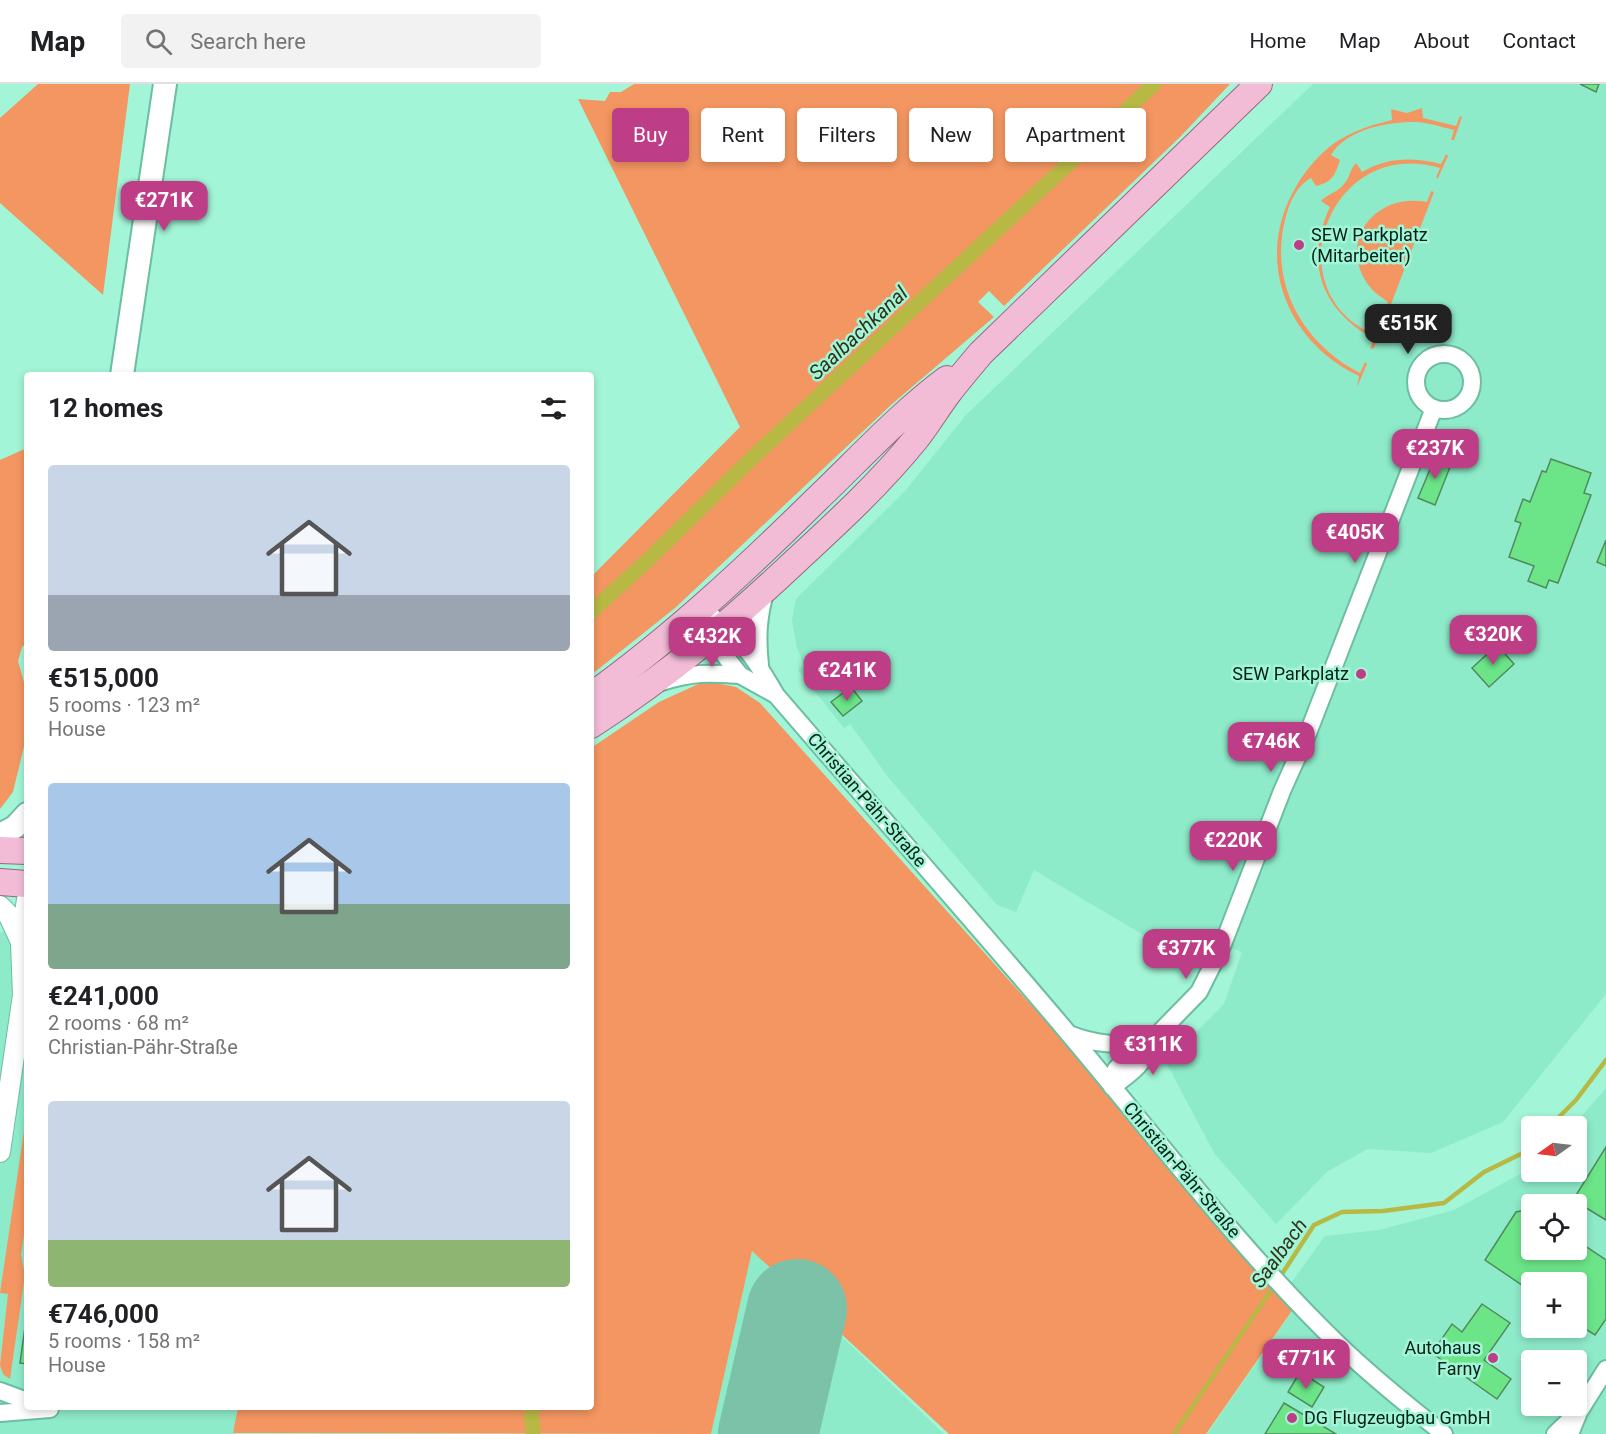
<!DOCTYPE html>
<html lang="en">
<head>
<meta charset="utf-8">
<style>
  body { margin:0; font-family:Roboto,sans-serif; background:#f2f2f2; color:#202124; height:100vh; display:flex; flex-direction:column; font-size:22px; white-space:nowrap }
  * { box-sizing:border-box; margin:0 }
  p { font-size:20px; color:#757577 }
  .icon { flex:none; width:33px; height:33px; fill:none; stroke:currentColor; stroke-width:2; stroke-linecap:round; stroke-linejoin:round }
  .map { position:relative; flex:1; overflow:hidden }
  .details { position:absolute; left:24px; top:288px; width:570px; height:1038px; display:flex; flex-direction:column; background:#fff; border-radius:6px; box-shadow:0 3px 9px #0003 }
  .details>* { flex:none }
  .top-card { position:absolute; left:612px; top:24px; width:570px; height:54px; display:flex; gap:12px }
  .needle { width:39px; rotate:256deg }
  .fabs { position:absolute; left:1521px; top:1032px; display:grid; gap:12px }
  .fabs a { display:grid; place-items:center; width:66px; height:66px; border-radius:6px; background:#fff; box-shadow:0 3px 9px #0003; font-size:30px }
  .price { position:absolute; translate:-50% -51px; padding:0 14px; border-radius:12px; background:#be3d87; color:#fff; font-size:20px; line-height:39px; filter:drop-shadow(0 2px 3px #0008) }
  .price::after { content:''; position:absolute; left:50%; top:36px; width:18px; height:14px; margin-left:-9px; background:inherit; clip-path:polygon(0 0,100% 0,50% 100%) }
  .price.selected { background:#222; color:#fff }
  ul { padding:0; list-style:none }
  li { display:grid; align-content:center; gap:12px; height:318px; padding:0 24px }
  li span { display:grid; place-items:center; height:186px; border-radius:6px; color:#555 }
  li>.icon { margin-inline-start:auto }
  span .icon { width:108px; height:108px; fill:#fffc; stroke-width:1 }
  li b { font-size:26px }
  h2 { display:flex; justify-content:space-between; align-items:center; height:72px; padding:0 24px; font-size:26px }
  .tag { padding:0 21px; border-radius:6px; background:#fff; box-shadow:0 3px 9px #0003; font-size:21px; line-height:54px }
  .tag.selected { background:#be3d87; color:#fff }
  header { display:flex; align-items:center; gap:36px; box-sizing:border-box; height:84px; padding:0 30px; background:#fff; border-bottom:2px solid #e0e0e0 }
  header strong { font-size:28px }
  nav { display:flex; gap:33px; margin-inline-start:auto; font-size:21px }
  .search { width:420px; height:54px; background:#f2f2f2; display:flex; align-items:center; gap:15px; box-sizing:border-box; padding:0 21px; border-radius:6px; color:#757577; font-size:22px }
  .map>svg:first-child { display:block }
  .built { fill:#8eebc9; fill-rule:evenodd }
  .green { fill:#f49661 }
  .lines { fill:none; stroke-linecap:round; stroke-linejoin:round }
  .stream { stroke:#b8b845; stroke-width:4.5 }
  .canal { stroke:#b8b845; stroke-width:15 }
  .runway { stroke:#7cc2a8; stroke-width:100 }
  .building { fill:#6ce589; stroke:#528a5d; stroke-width:1.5 }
  .minor-casing { stroke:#6cbea1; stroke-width:20 }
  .tertiary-casing { stroke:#6cbea1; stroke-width:22 }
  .secondary-casing { stroke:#6cbea1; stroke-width:26 }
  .primary-casing { stroke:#986882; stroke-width:28 }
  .minor { stroke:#fff; stroke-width:16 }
  .tertiary { stroke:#fff; stroke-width:20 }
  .secondary { stroke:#fff; stroke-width:22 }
  .primary { stroke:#f2bcd7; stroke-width:26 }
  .poi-dot { fill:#be3d87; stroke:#a2f5d6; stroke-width:2 }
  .labels { text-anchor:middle; stroke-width:5; stroke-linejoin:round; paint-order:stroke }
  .poi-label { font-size:18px; fill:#002117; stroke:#a2f5d6; text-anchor:start }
  .street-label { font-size:18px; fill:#002117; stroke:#a2f5d6 }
  .water-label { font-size:20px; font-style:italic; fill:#313119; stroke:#a2f5d6 }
</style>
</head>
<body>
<header>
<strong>Map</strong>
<div class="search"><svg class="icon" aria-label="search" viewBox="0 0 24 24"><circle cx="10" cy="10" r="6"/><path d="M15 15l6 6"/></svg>Search here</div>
<nav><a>Home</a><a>Map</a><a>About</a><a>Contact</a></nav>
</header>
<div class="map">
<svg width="1606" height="1350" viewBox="0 0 1606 1350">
  <rect width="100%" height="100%" fill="#a2f5d6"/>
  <path class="built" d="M 1313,0 L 1606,0 L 1606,910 L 1503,1038 L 1431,1069 L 1368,1065 L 1328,1087 L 1276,1140 L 1214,1069 L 1166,978 L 1224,920 L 1242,868 L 1183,845 L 1177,871 L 1034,786 L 1016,828 L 997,821 L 888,693 L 850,640 L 844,644 L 798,586 L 804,581 L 797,564 L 792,536 L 796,515 L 905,407 L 966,331 Z
    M 27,838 L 27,1323 L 238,1323 L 233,1349 L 237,1350 L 0,1350 L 0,849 Z
    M 1606,1004 L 1606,1350 L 1207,1350 L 1298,1219 L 1286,1206 L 1325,1152 L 1379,1146 L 1454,1126 L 1531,1084 L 1532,1088 L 1576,1088 L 1576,1042 L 1573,1042 ZM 1532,1120 L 1576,1120 L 1576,1166 L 1532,1166 ZM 1532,1198 L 1576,1198 L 1576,1244 L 1532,1244 ZM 1532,1276 L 1576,1276 L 1576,1322 L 1532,1322 Z
    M 752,1167 L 944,1350 L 711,1350 Z"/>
  <path class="green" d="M 38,0 L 130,0 L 103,211 L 0,119 L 0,34 Z
    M 634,0 L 1230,0 L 1181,52 L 1004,222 L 989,207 L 978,218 L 994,233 L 892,320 L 675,524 L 591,591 L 591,493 L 740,343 L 578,15 L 605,17 L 610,8 L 621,8 Z
    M 1422,24 L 1423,34 L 1456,42 L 1460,32 L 1462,33 L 1454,56 L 1451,56 L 1454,46 C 1442,43 1430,39 1417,38 C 1390,37 1346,45 1331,71 L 1340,76 C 1335,91 1333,98 1316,102 L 1311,94 C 1296,102 1289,120 1285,136 C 1269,200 1303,260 1360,289 L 1365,278 L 1367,280 L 1357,303 L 1359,292 C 1285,257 1253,173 1297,101 C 1306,85 1319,71 1333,60 C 1352,47 1371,41 1392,36 L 1391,25 L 1407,29 Z
    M 1446,70 L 1448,72 L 1438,94 L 1436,94 L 1440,84 C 1330,51 1272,207 1375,251 L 1380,240 L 1382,242 L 1374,264 L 1370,265 L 1374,255 C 1321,226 1304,178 1330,123 L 1321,117 C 1327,110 1337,109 1344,100 C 1350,94 1349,86 1356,79 L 1362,88 C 1387,73 1413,73 1441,80 Z
    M 1431,107 L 1434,108 L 1388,228 L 1385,227 L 1388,218 C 1382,213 1374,209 1370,203 C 1336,160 1373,108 1427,118 Z
    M 27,364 L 27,559 L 22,563 L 18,577 L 27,609 L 27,650 L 13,708 L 0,725 L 0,376 Z
    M 705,597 L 736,603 L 760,619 L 1298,1218 L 1206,1350 L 949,1350 L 752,1167 L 711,1350 L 233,1349 L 238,1323 L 591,1323 L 591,664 L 659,618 Z
    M 27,1027 L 27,1131 L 21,1171 L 25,1191 L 10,1295 L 3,1290 L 0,1281 L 8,1210 L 0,1209 Z"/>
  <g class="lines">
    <path class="stream" d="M 1550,1042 L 1576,1016 L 1606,976
      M 1280,1193 L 1314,1141 L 1342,1128 L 1383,1127 L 1444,1119 L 1484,1088 L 1527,1067 L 1532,1062
      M 1174,1350 L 1275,1200"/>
    <path class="canal" d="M 591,528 L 650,474 L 750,376 L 1154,0
      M 531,1323 L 533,1350"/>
    <path class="runway" d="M 768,1350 L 797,1225"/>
  </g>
  <path class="building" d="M 1580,0 L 1599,0 L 1596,8 Z
    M 1436,371 L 1452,378 L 1435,421 L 1418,414 Z
    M 1551,375 L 1591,389 L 1584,409 L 1591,411 L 1558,499 L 1549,496 L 1546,504 L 1528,497 L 1534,482 L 1509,473 L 1521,439 L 1515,437 L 1523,415 L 1530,418 L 1542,387 L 1546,388 Z
    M 1606,456 L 1606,482 L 1597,478 Z
    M 1497,561 L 1514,580 L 1489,603 L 1472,584 Z
    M 827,573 L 832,579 L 828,583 L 823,576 Z
    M 851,603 L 862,617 L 843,632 L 831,618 Z
    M 1606,1063 L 1606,1136 L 1573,1116 Z
    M 1531,1125 L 1532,1166 L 1576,1166 L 1576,1156 L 1606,1176 L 1606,1235 L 1595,1251 L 1576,1239 L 1576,1198 L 1532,1198 L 1532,1208 L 1485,1176 L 1516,1128 Z
    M 1482,1220 L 1510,1239 L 1484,1276 L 1511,1295 L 1497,1315 L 1432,1269 L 1452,1240 L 1462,1248 Z
    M 27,1242 L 27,1280 L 20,1279 L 25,1243 Z
    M 1300,1288 L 1324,1303 L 1312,1323 L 1288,1308 Z
    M 1284,1319 L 1336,1350 L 1265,1350 Z"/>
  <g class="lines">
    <g class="minor-casing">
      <path id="minor" d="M1416 298a28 28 0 1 1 56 0a28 28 0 1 1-56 0Z
        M 702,524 C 739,553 753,570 776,611 C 873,724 972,835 1068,949 C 1155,1052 1240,1165 1337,1259 C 1371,1292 1407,1321 1444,1350
        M 708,545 L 711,554 L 740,591 L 776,611
        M 760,581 C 757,554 758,532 766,506
        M 662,598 C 692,588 709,589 740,591
        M 1069,950 C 1096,961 1117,961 1145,959
        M 1112,1003 L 1112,994 L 1116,985 L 1125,975 L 1158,950 L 1199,908 L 1223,860 L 1282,707 L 1308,649 L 1434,324
        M 1112,1003 C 1136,986 1143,980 1156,953
        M 0,1307 L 27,1317
        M 0,1329 L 50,1325
        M 1555,1350 L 1576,1330
        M 1570,1350 L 1579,1328 L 1606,1285"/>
    </g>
    <g class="tertiary-casing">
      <path id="tertiary" d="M 0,822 L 8,830 L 21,858
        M 0,1068 L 23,911 L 21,859 L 27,815"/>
    </g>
    <g class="secondary-casing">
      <path id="secondary" d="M 122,291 L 165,0
        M 0,751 L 15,743 L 27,730"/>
    </g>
    <g class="primary-casing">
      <path id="primary" d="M 591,612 C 672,554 746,485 817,415 C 859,375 900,330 947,295
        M 591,641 C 669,591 732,537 800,473 C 840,436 880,399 915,356 C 927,341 937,324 949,308 C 959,295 970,282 981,269 L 1259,0
        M 0,766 L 27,767
        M 0,798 L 27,800"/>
    </g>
    <use href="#minor" class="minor"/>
    <use href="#tertiary" class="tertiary"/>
    <use href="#secondary" class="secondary"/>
    <use href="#primary" class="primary"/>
  </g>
  <g class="poi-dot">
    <circle cx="1299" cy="161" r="6"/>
    <circle cx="1361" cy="590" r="6"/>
    <circle cx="1493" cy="1274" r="6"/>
    <circle cx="1292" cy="1334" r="6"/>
  </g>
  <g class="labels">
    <g class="poi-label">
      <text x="1311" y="157">SEW Parkplatz<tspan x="1311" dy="21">(Mitarbeiter)</tspan></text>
      <text x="1349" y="596" text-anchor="end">SEW Parkplatz</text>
      <text x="1481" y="1270" text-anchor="end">Autohaus<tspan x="1481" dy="21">Farny</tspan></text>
      <text x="1304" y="1340">DG Flugzeugbau GmbH</text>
    </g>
    <g class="street-label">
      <text transform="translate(867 716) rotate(49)" y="6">Christian-Pähr-Straße</text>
      <text transform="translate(1182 1086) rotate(50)" y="6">Christian-Pähr-Straße</text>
    </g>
    <g class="water-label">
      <text transform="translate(858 249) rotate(-43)" y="7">Saalbachkanal</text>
      <text transform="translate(1279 1169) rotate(-54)" y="7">Saalbach</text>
    </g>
  </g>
</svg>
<div class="fabs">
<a><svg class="needle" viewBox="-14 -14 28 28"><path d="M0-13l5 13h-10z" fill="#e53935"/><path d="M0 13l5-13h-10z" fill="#757577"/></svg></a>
<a><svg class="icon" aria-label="locate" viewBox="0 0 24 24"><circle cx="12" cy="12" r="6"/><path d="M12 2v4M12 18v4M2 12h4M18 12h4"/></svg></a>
<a>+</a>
<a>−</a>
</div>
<b class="price" style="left:164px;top:148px">€271K</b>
<b class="price selected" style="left:1408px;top:271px">€515K</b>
<b class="price" style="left:1435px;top:396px">€237K</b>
<b class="price" style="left:1355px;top:480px">€405K</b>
<b class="price" style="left:1493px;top:582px">€320K</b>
<b class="price" style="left:712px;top:584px">€432K</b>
<b class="price" style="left:847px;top:618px">€241K</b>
<b class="price" style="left:1271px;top:689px">€746K</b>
<b class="price" style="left:1233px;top:788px">€220K</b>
<b class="price" style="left:1186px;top:896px">€377K</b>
<b class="price" style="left:1153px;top:992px">€311K</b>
<b class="price" style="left:1306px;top:1306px">€771K</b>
<div class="top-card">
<a class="tag selected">Buy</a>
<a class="tag">Rent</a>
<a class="tag">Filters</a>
<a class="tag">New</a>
<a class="tag">Apartment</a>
</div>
<section class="details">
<h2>12 homes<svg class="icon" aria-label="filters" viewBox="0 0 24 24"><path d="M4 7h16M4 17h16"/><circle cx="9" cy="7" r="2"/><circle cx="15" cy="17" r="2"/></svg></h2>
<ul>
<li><span style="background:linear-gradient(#c9d6e8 70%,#9aa5b1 0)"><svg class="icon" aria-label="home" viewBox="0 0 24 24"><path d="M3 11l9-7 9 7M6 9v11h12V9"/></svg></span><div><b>€515,000</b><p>5 rooms · 123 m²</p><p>House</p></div></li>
<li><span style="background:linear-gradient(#a9c7e8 65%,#7fa58c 0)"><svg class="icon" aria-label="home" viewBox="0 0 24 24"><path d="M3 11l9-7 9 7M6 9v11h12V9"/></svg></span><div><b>€241,000</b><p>2 rooms · 68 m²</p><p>Christian-Pähr-Straße</p></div></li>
<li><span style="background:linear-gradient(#c9d6e8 75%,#8fb573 0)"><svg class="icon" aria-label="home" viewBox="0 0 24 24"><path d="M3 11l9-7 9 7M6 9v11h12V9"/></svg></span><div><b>€746,000</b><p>5 rooms · 158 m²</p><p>House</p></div></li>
</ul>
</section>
</div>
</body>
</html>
